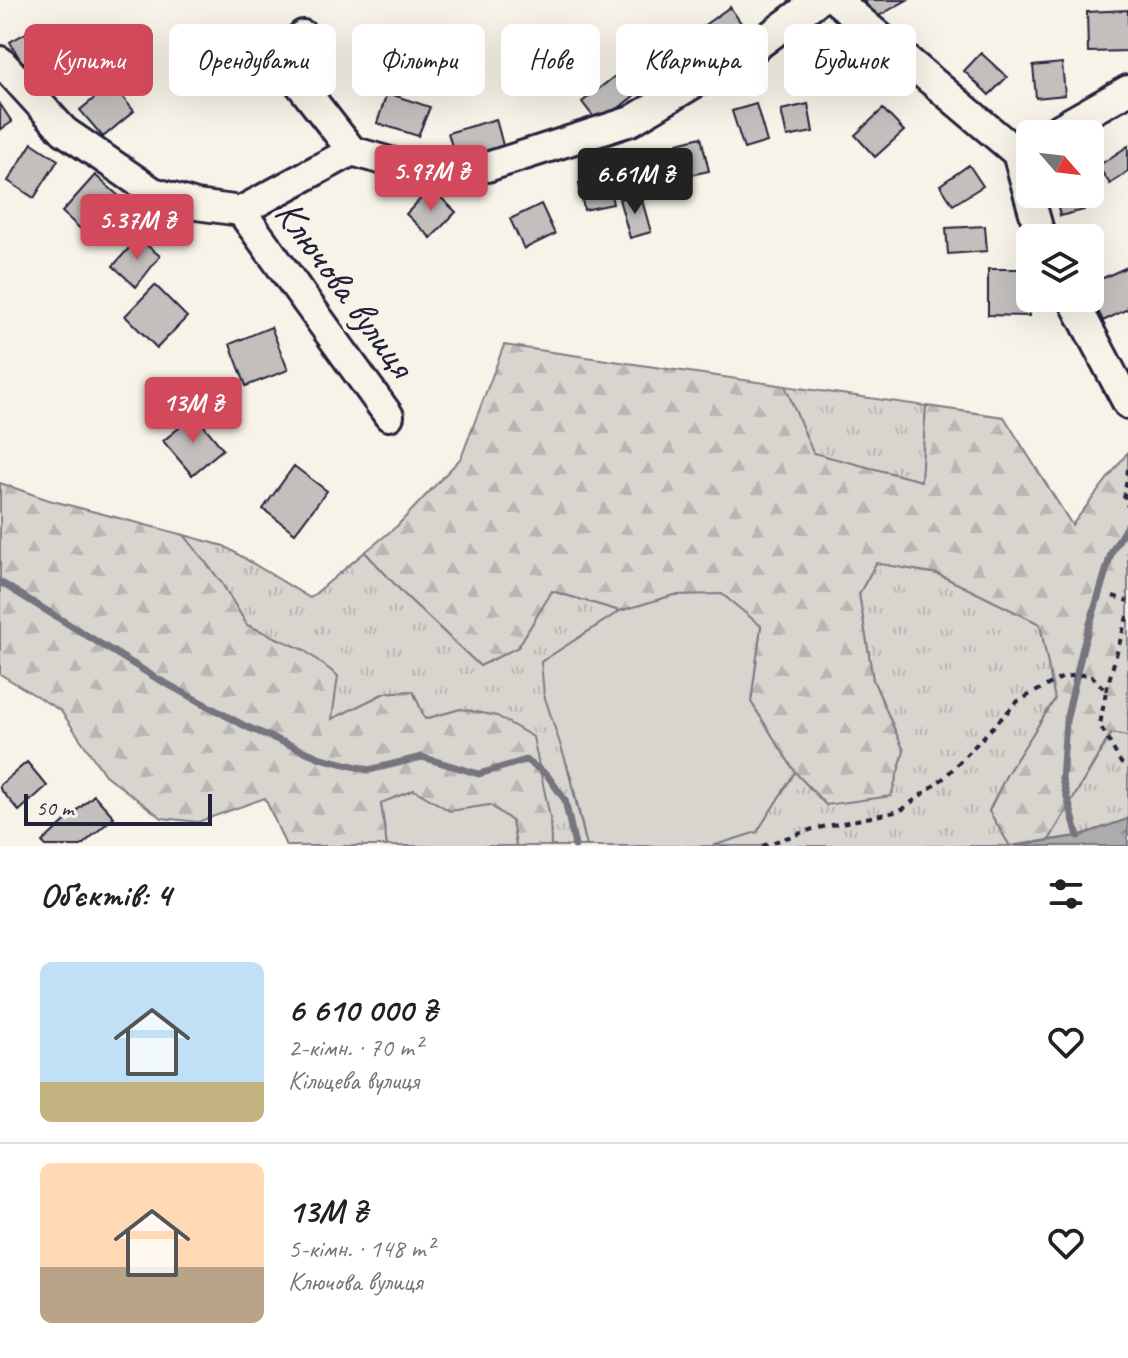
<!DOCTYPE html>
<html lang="uk">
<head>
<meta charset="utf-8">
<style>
  body { margin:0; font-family:Caveat,sans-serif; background:#f2f2f2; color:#222; height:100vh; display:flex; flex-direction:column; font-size:30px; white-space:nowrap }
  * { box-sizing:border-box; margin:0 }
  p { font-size:26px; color:#767676 }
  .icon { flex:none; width:44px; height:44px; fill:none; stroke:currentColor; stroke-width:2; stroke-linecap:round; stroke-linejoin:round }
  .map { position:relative; height:846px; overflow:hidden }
  .panel { display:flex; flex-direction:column; background:#fff; flex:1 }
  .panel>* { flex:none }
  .hud { position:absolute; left:24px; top:24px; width:1080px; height:72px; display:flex; gap:16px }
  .needle { width:52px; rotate:118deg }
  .fabs { position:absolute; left:1016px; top:120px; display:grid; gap:16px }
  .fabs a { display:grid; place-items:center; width:88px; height:88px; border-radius:12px; background:#fff; box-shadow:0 8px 32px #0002; font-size:40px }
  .scale { position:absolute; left:24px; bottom:20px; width:188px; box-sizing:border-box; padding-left:8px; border:4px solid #22223b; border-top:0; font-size:22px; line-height:28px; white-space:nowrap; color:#22223b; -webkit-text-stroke:6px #f7f3e8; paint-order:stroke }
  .price { position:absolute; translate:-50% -68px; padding:0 18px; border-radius:8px; background:#d1495b; color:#fff; font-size:26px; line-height:52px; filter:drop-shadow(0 2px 4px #0008) }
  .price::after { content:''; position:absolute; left:50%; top:48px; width:24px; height:18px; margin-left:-12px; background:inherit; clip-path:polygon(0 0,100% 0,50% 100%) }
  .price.current { background:#222; color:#fff }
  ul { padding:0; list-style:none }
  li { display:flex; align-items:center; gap:24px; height:200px; padding:0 40px }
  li+li { border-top:2px solid #e0e0e0 }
  li span { display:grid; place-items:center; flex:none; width:224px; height:160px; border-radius:12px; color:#555 }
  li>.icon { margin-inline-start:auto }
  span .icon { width:96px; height:96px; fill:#fffc; stroke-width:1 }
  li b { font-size:34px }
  h2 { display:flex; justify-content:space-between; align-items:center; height:96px; padding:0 40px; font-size:34px }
  .chip { padding:0 28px; border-radius:12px; background:#fff; box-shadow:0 8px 32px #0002; font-size:28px; line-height:72px }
  .chip.current { background:#d1495b; color:#fff }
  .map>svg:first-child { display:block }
  .grass { fill:url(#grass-tufts); stroke:#7d7c85; stroke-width:2 }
  .forest { fill:url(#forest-firs); stroke:#7d7c85; stroke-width:2 }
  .garden { fill:#d8d5cf; stroke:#7d7c85; stroke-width:2 }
  .water { fill:url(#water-ripples); stroke:#76747f; stroke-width:2 }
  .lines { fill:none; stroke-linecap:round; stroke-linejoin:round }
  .stream { stroke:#76747f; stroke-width:7 }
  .building { fill:#c2bfbd; stroke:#22223b; stroke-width:2 }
  .minor-casing { stroke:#22223b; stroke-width:34 }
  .path { stroke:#22223b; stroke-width:4; stroke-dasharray:6 6; stroke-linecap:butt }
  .minor { stroke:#f7f3e8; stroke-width:28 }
  .labels { text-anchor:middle; stroke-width:8; stroke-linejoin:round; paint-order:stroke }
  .street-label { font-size:40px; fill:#22223b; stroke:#f7f3e8 }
</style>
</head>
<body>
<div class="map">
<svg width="1128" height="846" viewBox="0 0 1128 846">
  <defs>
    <pattern id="grass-tufts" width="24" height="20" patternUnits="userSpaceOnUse" patternTransform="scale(2)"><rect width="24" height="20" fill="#d8d5cf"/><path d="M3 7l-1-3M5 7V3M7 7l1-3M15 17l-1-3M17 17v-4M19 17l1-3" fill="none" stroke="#b9b7b3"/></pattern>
    <pattern id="forest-firs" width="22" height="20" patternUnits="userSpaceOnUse" patternTransform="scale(2)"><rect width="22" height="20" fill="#d8d5cf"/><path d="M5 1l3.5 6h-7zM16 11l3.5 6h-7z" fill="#b9b7b3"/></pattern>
    <pattern id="water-ripples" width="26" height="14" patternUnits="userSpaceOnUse" patternTransform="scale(2)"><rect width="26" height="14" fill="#aeabad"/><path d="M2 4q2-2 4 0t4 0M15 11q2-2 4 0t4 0" fill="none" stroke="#8d8b8e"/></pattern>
  </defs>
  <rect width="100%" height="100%" fill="#f7f3e8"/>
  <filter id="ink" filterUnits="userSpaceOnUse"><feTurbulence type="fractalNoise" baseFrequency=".0125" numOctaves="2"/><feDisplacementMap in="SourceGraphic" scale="16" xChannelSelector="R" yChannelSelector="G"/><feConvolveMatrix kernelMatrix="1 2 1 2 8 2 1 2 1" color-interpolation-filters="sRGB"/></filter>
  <g filter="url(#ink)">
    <path class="grass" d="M 785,386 L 926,406 L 921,481 L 812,453 Z
      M 184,535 L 224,546 L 310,598 L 365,552 L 404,594 L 480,666 L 518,647 L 552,591 L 620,611 L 541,662 L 587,846 L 551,846 L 550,817 L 461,709 L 425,719 L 413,691 L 384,693 L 332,720 L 304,650 L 247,625 L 221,582 Z
      M 876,563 L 938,574 L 1040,624 L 1055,699 L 1007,774 L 989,811 L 1010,846 L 712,846 L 757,832 L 795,772 L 826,805 L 904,751 L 873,680 L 859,594 Z
      M 1112,733 L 1128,736 L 1128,819 L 1078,836 L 1049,840 Z"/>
    <path class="forest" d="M 504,345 L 785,386 L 813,453 L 921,481 L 926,406 L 1004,417 L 1072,525 L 1128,452 L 1128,736 L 1111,733 L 1049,840 L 1010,846 L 989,811 L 1007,774 L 1055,699 L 1040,624 L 938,574 L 876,563 L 859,594 L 873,680 L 904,751 L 891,796 L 826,805 L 795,772 L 751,702 L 761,626 L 674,595 L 620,611 L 552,591 L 518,647 L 480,666 L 404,594 L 365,552 L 397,526 L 461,458 Z
      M 0,483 L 49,500 L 184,535 L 221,582 L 247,625 L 304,650 L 338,676 L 332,719 L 385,693 L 413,691 L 425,719 L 461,709 L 497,716 L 533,737 L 550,817 L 551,846 L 516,846 L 512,821 L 490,805 L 450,811 L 414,790 L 381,804 L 387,846 L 286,846 L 265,798 L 198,822 L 162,818 L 105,775 L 61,711 L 0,674 Z"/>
    <path class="garden" d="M 722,594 L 761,626 L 751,702 L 795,772 L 757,832 L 712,846 L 587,846 L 571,777 L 544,695 L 541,662 L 620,611 L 674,595 Z
      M 414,790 L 450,811 L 490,805 L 512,821 L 516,846 L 387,846 L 381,803 Z"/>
    <path class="water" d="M 1128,819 L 1128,846 L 1014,846 L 1078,836 Z"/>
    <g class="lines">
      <path class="stream" d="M 0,582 L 156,678 L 247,727 L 321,758 L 369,770 L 422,757 L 479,774 L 526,760 L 547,775 L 565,800 L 575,846
        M 1078,836 L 1062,779 L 1066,721 L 1083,647 L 1112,551 L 1128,524"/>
    </g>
    <path class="building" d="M 864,0 L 907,0 L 875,18 Z
      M 730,7 L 750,36 L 708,64 L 689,36 Z
      M 1128,10 L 1128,51 L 1088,52 L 1087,12 Z
      M 44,23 L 56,44 L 22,63 L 10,42 Z
      M 828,43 L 839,66 L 821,73 L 811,51 Z
      M 981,53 L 1007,77 L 989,95 L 964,71 Z
      M 1062,63 L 1065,95 L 1036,98 L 1033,66 Z
      M 624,69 L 641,90 L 599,124 L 582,102 Z
      M 112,84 L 134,111 L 103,137 L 80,110 Z
      M 387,93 L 430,107 L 418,136 L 377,123 Z
      M 0,104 L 12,122 L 0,130 Z
      M 756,104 L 767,142 L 744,149 L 732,111 Z
      M 808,104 L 813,132 L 787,137 L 781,110 Z
      M 883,109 L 904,131 L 875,157 L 855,135 Z
      M 496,119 L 504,149 L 457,163 L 448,133 Z
      M 701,137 L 709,171 L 685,176 L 678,143 Z
      M 32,143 L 58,160 L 34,198 L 8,181 Z
      M 1128,146 L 1128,171 L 1110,184 L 1098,166 Z
      M 969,165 L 983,186 L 953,205 L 940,185 Z
      M 95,175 L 120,197 L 86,234 L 62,212 Z
      M 607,176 L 613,204 L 584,210 L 579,183 Z
      M 431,188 L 456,212 L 431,238 L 406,214 Z
      M 640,193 L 651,232 L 630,238 L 619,199 Z
      M 1055,194 L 1081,194 L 1084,210 L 1060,216 Z
      M 541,204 L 555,234 L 524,249 L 510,219 Z
      M 985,226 L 987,251 L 948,254 L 946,228 Z
      M 138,238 L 160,256 L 136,287 L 113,266 Z
      M 1127,267 L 1128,309 L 1103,321 L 1090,294 L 1090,284 Z
      M 988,269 L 1029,269 L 1029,316 L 988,315 Z
      M 155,285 L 187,317 L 157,348 L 125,316 Z
      M 271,327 L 288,370 L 246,386 L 230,344 Z
      M 195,415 L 223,449 L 192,475 L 163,441 Z
      M 294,466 L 327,491 L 295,533 L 263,509 Z
      M 27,762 L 47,786 L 19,811 L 0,789 L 0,785 Z
      M 94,795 L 114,817 L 81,846 L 46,846 L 42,842 Z"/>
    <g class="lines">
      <g class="minor-casing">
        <path id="minor" d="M 836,0 L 1017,153
          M 303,35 L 288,52 L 288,69 L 352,151
          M 0,61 L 64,131 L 153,192 L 196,205 L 241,211 L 389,416
          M 1050,134 L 1128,90
          M 1017,153 L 1041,238
          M 241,211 L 352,151 L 421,171 L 487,167 L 631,121 L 755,47 L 818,0
          M 1072,298 L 1128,404"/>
      </g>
      <path class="path" d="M 1128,469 L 1124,499 L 1128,506
        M 1113,596 L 1128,601
        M 1106,691 L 1128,613
        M 762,846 L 813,829 L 900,811 L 945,777 L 1018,701 L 1063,677 L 1090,674 L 1106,691 L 1100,725 L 1121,763 L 1128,765"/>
      <use href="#minor" class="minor"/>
    </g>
  </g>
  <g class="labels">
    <g class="street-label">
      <text transform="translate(346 288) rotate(54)" y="14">Ключова вулиця</text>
    </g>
  </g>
</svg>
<div class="fabs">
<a><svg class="needle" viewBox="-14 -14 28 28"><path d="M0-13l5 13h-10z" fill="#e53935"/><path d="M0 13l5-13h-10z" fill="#767676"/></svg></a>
<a><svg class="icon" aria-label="layers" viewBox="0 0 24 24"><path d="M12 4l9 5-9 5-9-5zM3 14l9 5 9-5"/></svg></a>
</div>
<div class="scale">50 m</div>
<b class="price" style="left:431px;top:213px">5.97M ₴</b>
<b class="price current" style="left:635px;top:216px">6.61M ₴</b>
<b class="price" style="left:137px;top:262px">5.37M ₴</b>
<b class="price" style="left:193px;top:445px">13M ₴</b>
<div class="hud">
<a class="chip current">Купити</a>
<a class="chip">Орендувати</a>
<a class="chip">Фільтри</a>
<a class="chip">Нове</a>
<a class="chip">Квартира</a>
<a class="chip">Будинок</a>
</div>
</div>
<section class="panel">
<h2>Об’єктів: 4<svg class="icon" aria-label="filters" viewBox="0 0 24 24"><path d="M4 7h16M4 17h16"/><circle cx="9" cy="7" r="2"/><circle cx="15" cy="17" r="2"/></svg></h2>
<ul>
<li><span style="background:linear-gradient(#bfe0f5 75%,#c2b280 0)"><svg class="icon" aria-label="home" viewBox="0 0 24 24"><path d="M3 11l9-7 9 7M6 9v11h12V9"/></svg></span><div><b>6 610 000 ₴</b><p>2-кімн. · 70 m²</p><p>Кільцева вулиця</p></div><svg class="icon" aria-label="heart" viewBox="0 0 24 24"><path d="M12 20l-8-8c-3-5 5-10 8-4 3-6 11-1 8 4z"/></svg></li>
<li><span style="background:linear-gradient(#ffd9b3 65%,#b9a48a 0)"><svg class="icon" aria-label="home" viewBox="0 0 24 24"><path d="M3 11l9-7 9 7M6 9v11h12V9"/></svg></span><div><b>13M ₴</b><p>5-кімн. · 148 m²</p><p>Ключова вулиця</p></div><svg class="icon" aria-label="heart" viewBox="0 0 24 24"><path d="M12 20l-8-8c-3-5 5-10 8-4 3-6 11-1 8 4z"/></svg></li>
</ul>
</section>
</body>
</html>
